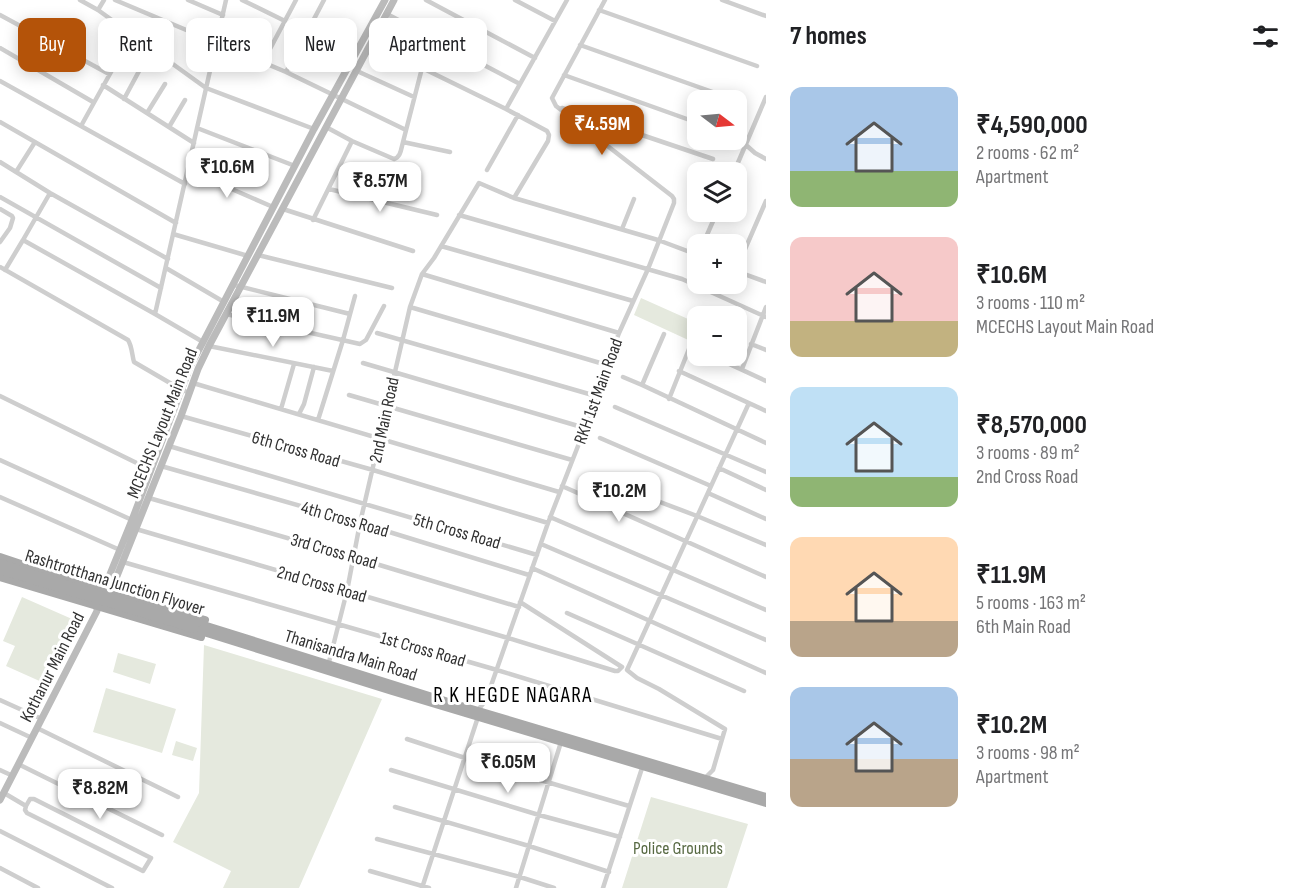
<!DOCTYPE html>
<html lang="en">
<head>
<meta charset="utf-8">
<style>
  body { margin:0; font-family:"Sofia Sans Condensed",sans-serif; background:#f2f2f2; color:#202124; height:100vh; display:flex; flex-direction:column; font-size:22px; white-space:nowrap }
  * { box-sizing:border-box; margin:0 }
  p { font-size:20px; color:#757577 }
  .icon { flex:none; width:33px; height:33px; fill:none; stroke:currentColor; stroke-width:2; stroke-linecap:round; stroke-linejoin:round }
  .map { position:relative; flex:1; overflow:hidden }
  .panel { display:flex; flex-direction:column; background:#fff; width:540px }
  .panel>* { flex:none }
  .top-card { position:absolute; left:18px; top:18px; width:570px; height:54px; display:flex; gap:12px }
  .needle { width:39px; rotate:106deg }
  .controls { position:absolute; left:687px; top:90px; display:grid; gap:12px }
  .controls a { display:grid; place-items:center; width:60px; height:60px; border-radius:12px; background:#fff; box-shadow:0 3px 15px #0003; font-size:30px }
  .price { position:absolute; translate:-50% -51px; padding:0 14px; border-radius:12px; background:#fff; color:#222; font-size:20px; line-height:39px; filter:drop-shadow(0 2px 3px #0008) }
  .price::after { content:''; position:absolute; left:50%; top:36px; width:18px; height:14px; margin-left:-9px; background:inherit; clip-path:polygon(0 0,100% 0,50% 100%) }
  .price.selected { background:#b45309; color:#fff }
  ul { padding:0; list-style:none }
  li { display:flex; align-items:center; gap:18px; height:150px; padding:0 24px }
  li span { display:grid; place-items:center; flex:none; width:168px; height:120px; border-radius:12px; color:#555 }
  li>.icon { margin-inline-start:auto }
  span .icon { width:72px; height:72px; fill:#fffc; stroke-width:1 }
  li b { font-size:26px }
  h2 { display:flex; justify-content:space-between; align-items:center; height:72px; padding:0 24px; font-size:26px }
  .chip { padding:0 21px; border-radius:12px; background:#fff; box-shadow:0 3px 15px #0003; font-size:21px; line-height:54px }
  .chip.selected { background:#b45309; color:#fff }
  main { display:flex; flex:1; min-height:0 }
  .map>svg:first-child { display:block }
  .green { fill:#e5e9de }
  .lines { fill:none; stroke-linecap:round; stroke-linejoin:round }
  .street { stroke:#cecece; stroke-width:4.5 }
  .secondary { stroke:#bbb; stroke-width:7 }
  .primary { stroke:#a9a9a9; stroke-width:8 }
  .primary-bridge { stroke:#a9a9a9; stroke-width:8 }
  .labels { text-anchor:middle; stroke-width:6; stroke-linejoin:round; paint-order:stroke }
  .street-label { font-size:18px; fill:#313131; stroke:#fff }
  .park-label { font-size:18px; fill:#576942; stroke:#fff }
  .quarter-label { font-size:21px; letter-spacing:1.5px; fill:#000; stroke:#fff }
</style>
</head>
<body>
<main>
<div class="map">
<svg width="766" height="888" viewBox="0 0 766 888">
  <rect width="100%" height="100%" fill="#fff"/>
  <path class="green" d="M 641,298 L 697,323 L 697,344 L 634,315 Z
    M 22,597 L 72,619 L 44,683 L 6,666 L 15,646 L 3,641 Z
    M 204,645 L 382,699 L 299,888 L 223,888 L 231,871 L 173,842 L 199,793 Z
    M 118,653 L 156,664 L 150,684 L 113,672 Z
    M 106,688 L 176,709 L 162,753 L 93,732 Z
    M 176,741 L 197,748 L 193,761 L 172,755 Z
    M 651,797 L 748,824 L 727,888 L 622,888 Z"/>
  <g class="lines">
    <path class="street" d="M 80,0 L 98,10 L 206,88 L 314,129
      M 115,0 L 286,72 L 406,130
      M 188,0 L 223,15
      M 242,0 L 285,21
      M 426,0 L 535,58
      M 515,0 L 555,21
      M 722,0 L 766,16
      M 98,10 L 104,0
      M 599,10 L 757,66
      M 387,14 L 520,84
      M 0,15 L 109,74
      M 371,43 L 506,109 L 547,131 L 549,135 L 548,141 L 514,198
      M 580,45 L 738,101 L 736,104
      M 0,48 L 93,102
      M 263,62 L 296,0
      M 357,71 L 414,97
      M 286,72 L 324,0
      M 564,75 L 698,123
      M 0,81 L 185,184
      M 103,85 L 194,143
      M 124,99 L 145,60
      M 562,108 L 713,159
      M 506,109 L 567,0
      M 147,113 L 165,84
      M 0,122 L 176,223
      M 81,126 L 121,54
      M 169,127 L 185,100
      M 326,127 L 352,141 L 394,159 C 401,157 401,149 403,142 L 450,152
      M 197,128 L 295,166
      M 403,142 L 430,37
      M 746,145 L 755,153 L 766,159
      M 0,162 L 50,193 L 168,259
      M 188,170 L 273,207
      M 487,170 L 518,115
      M 16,172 L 35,142
      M 734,172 L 766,97
      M 329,189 L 437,215
      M 0,197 L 161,288
      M 0,209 L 12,216 L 13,218 L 10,228 L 0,242
      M 283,209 L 413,251
      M 459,215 L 682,279 L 766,317
      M 313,220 L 352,141
      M 622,229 L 634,199
      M 173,234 L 248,256
      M 23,240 L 50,193
      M 703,244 L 717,212
      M 441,246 L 633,301
      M 258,255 L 392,288
      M 0,267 L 128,340 C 132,346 132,355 134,362 L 182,390 L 190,393
      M 166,268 L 224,302
      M 5,270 L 23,240 L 155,314 L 203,342
      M 736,270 L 766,201
      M 736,271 L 766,282
      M 422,274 L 619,333
      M 234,285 L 350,314
      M 410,307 L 607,365
      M 155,314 L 226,0
      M 226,314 L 360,344 L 366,340 L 384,306
      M 377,333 L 596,396
      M 664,334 L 642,385 L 766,443
      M 751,344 L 766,350
      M 209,346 L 333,371
      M 712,356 L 766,381
      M 363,363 L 585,428
      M 742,369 L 766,307
      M 679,371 L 766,411
      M 623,377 L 642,385
      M 193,383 L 559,492
      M 349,395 L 572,460
      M 0,396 L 151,470
      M 669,399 L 689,349 L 694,348 L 698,349
      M 615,407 L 766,472
      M 281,409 L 294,364
      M 299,414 L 304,404 L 314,367
      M 181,416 L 373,470 L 548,523
      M 318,420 L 343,340 L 355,296
      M 600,438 L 711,486
      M 169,446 L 537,555
      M 0,460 L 132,520
      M 161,466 L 360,523 L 529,575
      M 719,468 L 766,490
      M 562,486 L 766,577
      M 623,488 L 697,516 L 766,545
      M 708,493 L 766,519
      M 0,497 L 120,550
      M 149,498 L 353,557 L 519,607
      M 550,517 L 766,610
      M 136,529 L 508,638 L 615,671 L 618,671 L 622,667
      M 541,544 L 766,640
      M 123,562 L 497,670 L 722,739
      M 532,568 L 766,673
      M 520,602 L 622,667
      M 567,613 L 744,691
      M 328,666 L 347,591 L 360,523 L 410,307 L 422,274 L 434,258 L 479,183 L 514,198 L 658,240 L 698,255
      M 0,700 L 42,719
      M 478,710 L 486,700 L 548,523 L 585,428 L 607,365 L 619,333 L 648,269 L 674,203 L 674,199 L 672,196 L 556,106 L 552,98 L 605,0
      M 0,723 L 32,738
      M 37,728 L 178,797
      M 407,739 L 465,758 L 629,806
      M 18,764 L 162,835
      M 0,770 L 13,776
      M 391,770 L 539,815 L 620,837
      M 705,778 L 713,770 L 725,729 L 659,689 L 637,678 L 627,670 L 749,403
      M 4,793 L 26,806 L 25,810 L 27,813 L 143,871 L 151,858 L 34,799 L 30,799 L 26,806
      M 395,807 L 529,846 L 609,872
      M 0,831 L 112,888
      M 377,839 L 520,877 L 554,888
      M 0,868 L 38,888
      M 370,871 L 429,888
      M 422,888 L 478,717
      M 516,888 L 561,742
      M 603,888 L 643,765"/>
    <path class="secondary" d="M 109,596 L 181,416 L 198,369 L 209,346 L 394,0
      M 0,800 L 97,611 L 97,606 L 132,520 L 190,367 L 314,129 L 385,0"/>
    <path class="primary" d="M 0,557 L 105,592 L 205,620
      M 0,577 L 201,637
      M 197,623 L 458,705 L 766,797
      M 194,629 L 392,691 L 766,803"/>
    <path class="primary-bridge" d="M 0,563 L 78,588 L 197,623
      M 0,570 L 194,629"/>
  </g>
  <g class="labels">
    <g class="street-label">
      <text transform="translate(598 391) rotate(-70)" y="6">RKH 1st Main Road</text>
      <text transform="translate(384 420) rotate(-78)" y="6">2nd Main Road</text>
      <text transform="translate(162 423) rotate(-68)" y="6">MCECHS Layout Main Road</text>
      <text transform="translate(296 449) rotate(16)" y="6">6th Cross Road</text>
      <text transform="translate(345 519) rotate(16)" y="6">4th Cross Road</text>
      <text transform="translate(457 531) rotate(16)" y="6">5th Cross Road</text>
      <text transform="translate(334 551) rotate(16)" y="6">3rd Cross Road</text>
      <text transform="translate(115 582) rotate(17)" y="6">Rashtrotthana Junction Flyover</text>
      <text transform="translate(322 584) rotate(16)" y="6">2nd Cross Road</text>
      <text transform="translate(423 649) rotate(16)" y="6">1st Cross Road</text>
      <text transform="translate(351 655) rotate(17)" y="6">Thanisandra Main Road</text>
      <text transform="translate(52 667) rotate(-63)" y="6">Kothanur Main Road</text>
    </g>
    <g class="park-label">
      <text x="678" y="854">Police Grounds</text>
    </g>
    <g class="quarter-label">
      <text x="513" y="702">R K HEGDE NAGARA</text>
    </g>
  </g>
</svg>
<div class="controls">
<a><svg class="needle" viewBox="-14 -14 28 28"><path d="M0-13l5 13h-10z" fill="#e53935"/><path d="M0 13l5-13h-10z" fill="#757577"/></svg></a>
<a><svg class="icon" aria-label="layers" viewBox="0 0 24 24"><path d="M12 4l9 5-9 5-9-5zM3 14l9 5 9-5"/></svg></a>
<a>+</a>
<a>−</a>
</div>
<b class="price selected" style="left:602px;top:156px">₹4.59M</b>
<b class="price" style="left:227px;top:199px">₹10.6M</b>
<b class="price" style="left:380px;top:213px">₹8.57M</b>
<b class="price" style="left:273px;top:348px">₹11.9M</b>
<b class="price" style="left:619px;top:523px">₹10.2M</b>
<b class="price" style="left:508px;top:794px">₹6.05M</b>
<b class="price" style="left:100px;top:820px">₹8.82M</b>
<div class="top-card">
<a class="chip selected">Buy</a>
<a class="chip">Rent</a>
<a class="chip">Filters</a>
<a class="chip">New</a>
<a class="chip">Apartment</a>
</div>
</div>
<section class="panel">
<h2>7 homes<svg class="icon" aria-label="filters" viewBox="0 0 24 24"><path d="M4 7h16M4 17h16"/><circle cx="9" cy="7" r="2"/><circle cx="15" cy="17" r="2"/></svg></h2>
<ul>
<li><span style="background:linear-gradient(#a9c7e8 70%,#8fb573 0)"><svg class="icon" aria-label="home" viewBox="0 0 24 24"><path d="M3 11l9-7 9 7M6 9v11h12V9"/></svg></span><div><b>₹4,590,000</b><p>2 rooms · 62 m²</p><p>Apartment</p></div></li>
<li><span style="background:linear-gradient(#f6c9c9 70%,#c2b280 0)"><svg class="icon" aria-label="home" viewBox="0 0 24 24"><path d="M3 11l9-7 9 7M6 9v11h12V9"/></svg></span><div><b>₹10.6M</b><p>3 rooms · 110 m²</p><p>MCECHS Layout Main Road</p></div></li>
<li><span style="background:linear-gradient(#bfe0f5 75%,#8fb573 0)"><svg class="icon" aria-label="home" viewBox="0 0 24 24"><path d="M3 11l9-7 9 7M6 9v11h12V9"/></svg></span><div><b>₹8,570,000</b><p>3 rooms · 89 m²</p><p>2nd Cross Road</p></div></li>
<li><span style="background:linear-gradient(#ffd9b3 70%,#b9a48a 0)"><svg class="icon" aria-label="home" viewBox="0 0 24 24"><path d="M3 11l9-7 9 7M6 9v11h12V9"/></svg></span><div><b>₹11.9M</b><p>5 rooms · 163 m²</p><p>6th Main Road</p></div></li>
<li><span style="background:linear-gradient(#a9c7e8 60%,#b9a48a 0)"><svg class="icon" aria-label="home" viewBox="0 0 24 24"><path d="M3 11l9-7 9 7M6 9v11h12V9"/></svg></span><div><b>₹10.2M</b><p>3 rooms · 98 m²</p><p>Apartment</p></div></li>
</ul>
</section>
</main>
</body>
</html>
